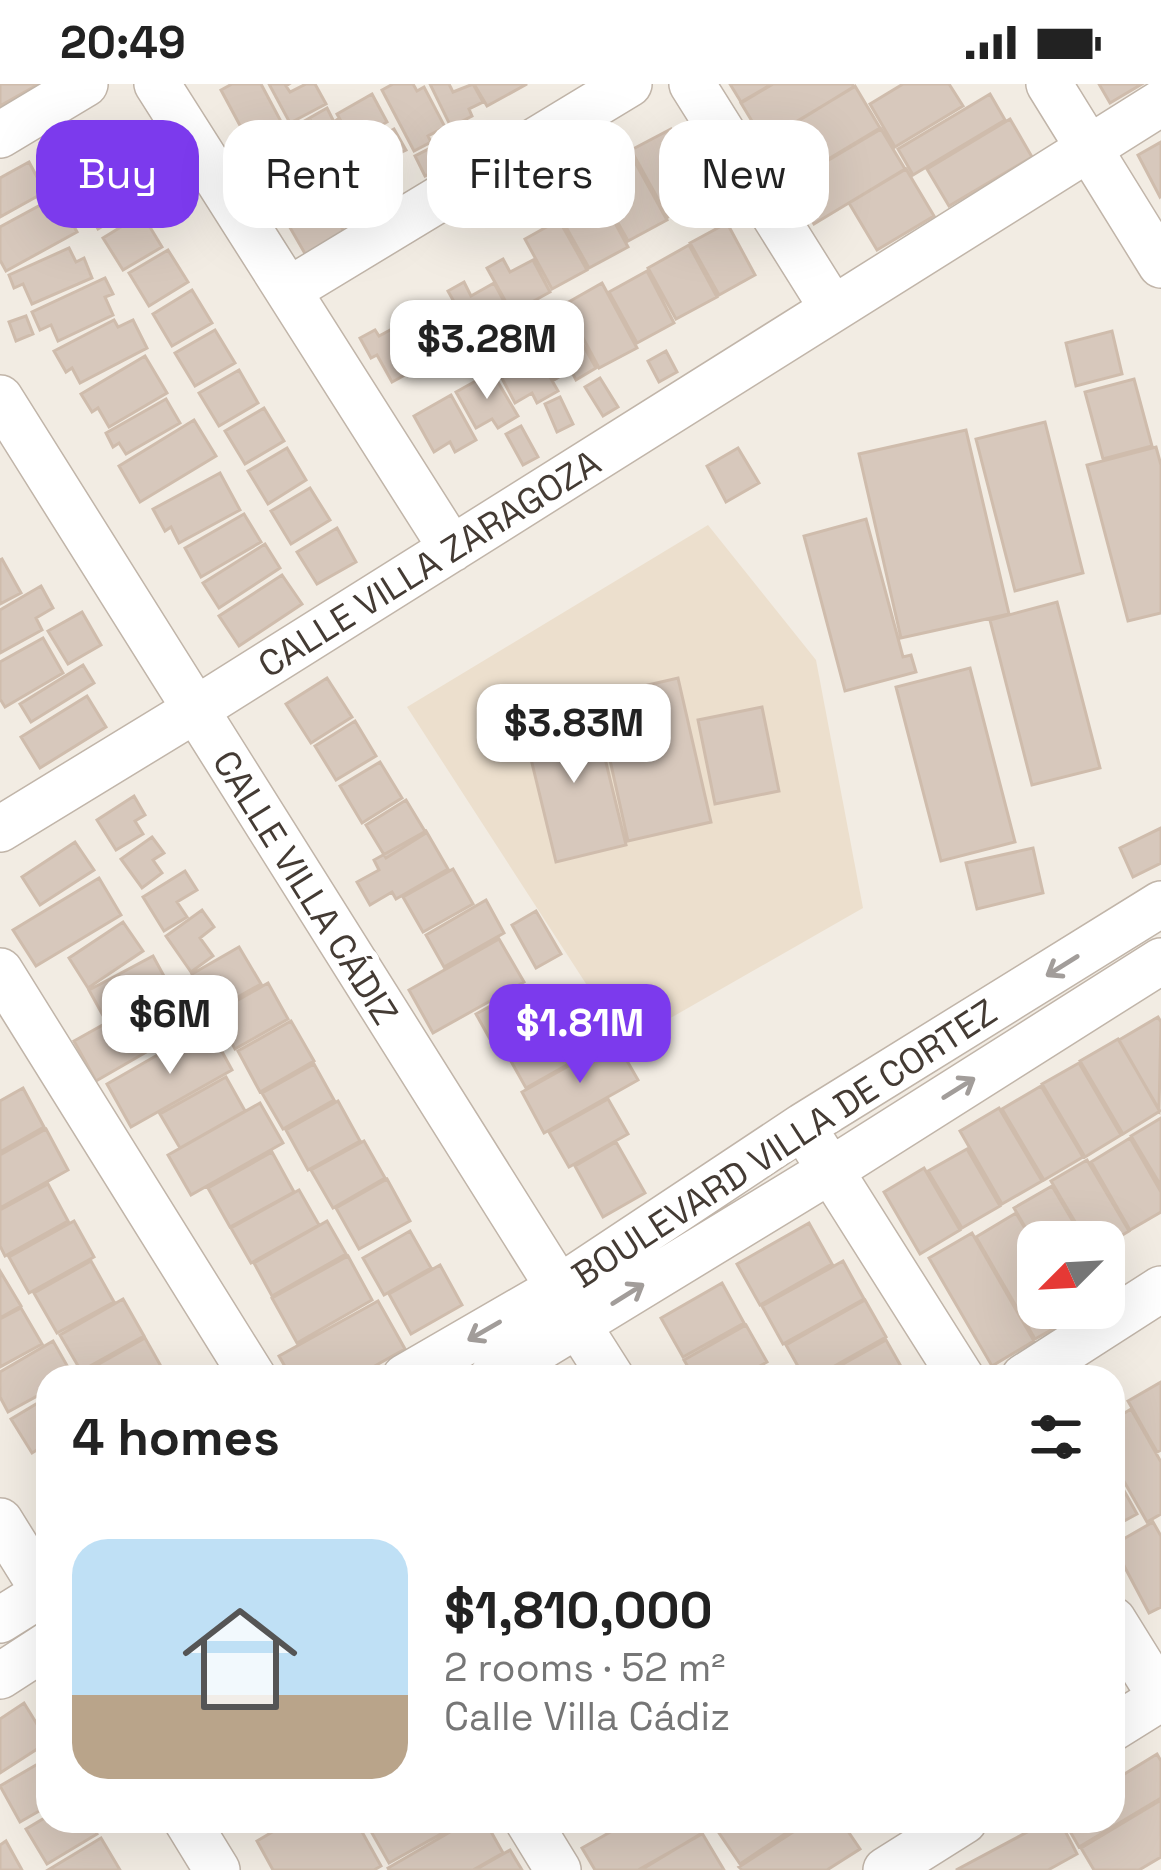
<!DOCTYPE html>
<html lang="en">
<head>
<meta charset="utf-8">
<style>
  body { margin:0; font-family:"Space Grotesk",sans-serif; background:#f6f6f6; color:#222; height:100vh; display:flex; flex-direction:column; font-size:45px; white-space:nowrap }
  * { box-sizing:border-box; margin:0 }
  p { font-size:39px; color:#767676 }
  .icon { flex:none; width:66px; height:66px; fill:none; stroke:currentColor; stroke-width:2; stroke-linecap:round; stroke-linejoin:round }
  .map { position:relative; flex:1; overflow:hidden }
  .panel { position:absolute; left:36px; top:1281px; width:1089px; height:468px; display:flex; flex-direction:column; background:#fff; border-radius:36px; box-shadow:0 12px 48px #0002 }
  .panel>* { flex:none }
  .guide { position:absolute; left:36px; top:36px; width:1089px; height:108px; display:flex; gap:24px }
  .needle { width:78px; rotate:246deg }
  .tools { position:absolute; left:1017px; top:1137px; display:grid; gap:24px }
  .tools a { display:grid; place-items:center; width:108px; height:108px; border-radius:24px; background:#fff; box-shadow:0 12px 48px #0002; font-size:60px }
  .price { position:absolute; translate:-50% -102px; padding:0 27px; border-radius:24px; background:#fff; color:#222; font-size:39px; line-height:78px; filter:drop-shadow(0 3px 6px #0008) }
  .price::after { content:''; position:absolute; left:50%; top:72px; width:36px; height:27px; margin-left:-18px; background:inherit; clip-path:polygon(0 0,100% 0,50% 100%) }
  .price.active { background:#7c3aed; color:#fff }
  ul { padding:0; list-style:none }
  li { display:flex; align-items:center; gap:36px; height:300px; padding:0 36px }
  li+li { border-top:3px solid #e0e0e0 }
  li span { display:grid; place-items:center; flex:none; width:336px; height:240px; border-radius:36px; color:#555 }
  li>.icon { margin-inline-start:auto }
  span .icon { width:144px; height:144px; fill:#fffc; stroke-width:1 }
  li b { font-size:51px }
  h2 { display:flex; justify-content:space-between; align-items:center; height:144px; padding:0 36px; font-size:51px }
  .tag { padding:0 42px; border-radius:36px; background:#fff; box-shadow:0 12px 48px #0002; font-size:42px; line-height:108px }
  .tag.active { background:#7c3aed; color:#fff }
  .status { display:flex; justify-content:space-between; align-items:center; height:84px; padding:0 60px; background:#fff; direction:ltr }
  .status svg { height:33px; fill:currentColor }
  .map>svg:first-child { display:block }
  .education { fill:#ecdfcd }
  .building { fill:#d7c8bc; stroke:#cfbcac; stroke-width:3 }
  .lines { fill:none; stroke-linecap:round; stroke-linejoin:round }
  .minor-casing { stroke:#c1b5a9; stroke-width:48 }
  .minor { stroke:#fff; stroke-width:45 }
  .oneway { stroke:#a29d9a }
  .labels { text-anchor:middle; stroke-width:12; stroke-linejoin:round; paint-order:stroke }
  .street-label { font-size:36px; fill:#443b34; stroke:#fff }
</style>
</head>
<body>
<div class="status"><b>20:49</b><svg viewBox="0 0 49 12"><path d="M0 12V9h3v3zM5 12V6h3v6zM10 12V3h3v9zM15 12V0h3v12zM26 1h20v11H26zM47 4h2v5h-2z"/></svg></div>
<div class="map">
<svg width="1161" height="1786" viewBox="0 0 1161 1786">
  <rect width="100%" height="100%" fill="#f2ece3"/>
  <path class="education" d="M 708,441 L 816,576 L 863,824 L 625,960 L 407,623 Z"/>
  <path class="building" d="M 0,0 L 39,0 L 0,22 Z
    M 232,0 L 261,0 L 285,45 L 251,62 L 221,6 Z
    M 269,0 L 289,0 L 286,2 L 290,8 L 306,0 L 315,0 L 326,20 L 290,39 Z
    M 393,0 L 413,0 L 417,7 L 424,3 L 445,43 L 428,52 L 431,58 L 414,67 L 382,6 Z
    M 430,0 L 449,0 L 453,8 L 473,0 L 483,18 L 469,25 L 472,32 L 451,43 Z
    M 474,0 L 527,0 L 487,22 Z
    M 730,0 L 772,0 L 741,18 Z
    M 773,0 L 852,0 L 854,3 L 764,57 L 741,19 Z
    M 903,0 L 949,0 L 963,22 L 895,63 L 870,20 Z
    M 1099,0 L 1142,0 L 1110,19 Z
    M 855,2 L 880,44 L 820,80 L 795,39 Z
    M 372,10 L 387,38 L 371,47 L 376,55 L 394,45 L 406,66 L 391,73 L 397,83 L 374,96 L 337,30 Z
    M 990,10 L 1005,36 L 913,91 L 898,65 Z
    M 327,24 L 334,38 L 338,35 L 370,93 L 328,117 L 298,63 L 302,61 L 298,54 L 316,44 L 311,37 L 294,46 L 292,44 Z
    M 1010,35 L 1032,73 L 949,122 L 927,85 Z
    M 671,45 L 707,111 L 668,133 L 631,66 Z
    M 881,45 L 905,85 L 814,140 L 790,99 Z
    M 94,48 L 114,81 L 75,105 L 55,72 Z
    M 286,49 L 346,151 L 307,173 L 281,128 L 287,125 L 255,68 Z
    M 446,56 L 456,77 L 425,92 L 415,72 Z
    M 1161,58 L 1161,112 L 1160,113 L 1138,71 Z
    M 630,69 L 667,136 L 628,157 L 591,90 Z
    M 29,78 L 45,108 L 0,133 L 0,94 Z
    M 906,85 L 934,132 L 877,166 L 849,119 Z
    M 119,89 L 138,121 L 98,145 L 79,112 Z
    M 588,89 L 628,163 L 589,184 L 548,111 Z
    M 57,112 L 77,148 L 6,187 L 0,176 L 0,143 Z
    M 142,130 L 162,163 L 123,186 L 103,154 Z
    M 559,136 L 587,186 L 552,205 L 525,155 Z
    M 727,139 L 755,191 L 719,211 L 690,159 Z
    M 689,161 L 717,213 L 676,235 L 648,184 Z
    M 69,164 L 76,178 L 84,174 L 92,194 L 32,220 L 23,200 L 14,204 L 9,191 Z
    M 168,166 L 188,198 L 149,222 L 129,189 Z
    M 503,175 L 510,188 L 533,176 L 550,208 L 512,229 L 487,184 Z
    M 647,187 L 674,239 L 637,259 L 609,208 Z
    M 105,194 L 113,210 L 105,213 L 113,231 L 58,257 L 51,241 L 40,246 L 32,228 Z
    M 464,198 L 471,212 L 494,199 L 512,232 L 473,252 L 448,207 Z
    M 602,199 L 637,264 L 599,284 L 565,220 Z
    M 192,206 L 212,239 L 172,262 L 153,230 Z
    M 424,226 L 430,240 L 454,227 L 471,259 L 433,280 L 408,235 Z
    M 26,232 L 33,250 L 16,257 L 9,238 Z
    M 114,236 L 118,243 L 133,236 L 147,264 L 80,299 L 72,284 L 66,288 L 54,267 Z
    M 405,238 L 427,279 L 392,298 L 377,271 L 371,274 L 360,254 L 375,246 L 379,252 Z
    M 571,239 L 596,284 L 576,296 L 571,286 L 554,296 L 535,261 Z
    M 215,246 L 235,279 L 195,302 L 175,269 Z
    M 1112,247 L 1122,290 L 1076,302 L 1066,259 Z
    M 532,262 L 558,307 L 537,319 L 532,309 L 515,319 L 496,283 Z
    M 666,267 L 677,288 L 659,298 L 648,277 Z
    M 145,272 L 167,309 L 109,343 L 98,324 L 92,328 L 81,310 Z
    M 239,286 L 258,319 L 219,342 L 199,309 Z
    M 492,288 L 518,332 L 498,344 L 492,335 L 476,344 L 456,308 Z
    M 600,294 L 618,323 L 603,332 L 585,303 Z
    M 1134,295 L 1152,362 L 1103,375 L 1085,308 Z
    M 451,311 L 476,356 L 455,368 L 450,358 L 434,368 L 414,332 Z
    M 560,313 L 573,340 L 557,348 L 545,320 Z
    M 166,315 L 180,339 L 126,370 L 119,359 L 113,363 L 106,349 Z
    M 264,324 L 284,357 L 245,380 L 225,347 Z
    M 194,336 L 216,372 L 140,418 L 119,382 Z
    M 1045,338 L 1083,489 L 1015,507 L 976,355 Z
    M 521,342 L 538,373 L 523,381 L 506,350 Z
    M 966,346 L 1009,530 L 901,554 L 859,370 Z
    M 1156,363 L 1161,381 L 1161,529 L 1128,537 L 1087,381 Z
    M 287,364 L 306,396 L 268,420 L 248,387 Z
    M 738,364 L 759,399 L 726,418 L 707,382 Z
    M 220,389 L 240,426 L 179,459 L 171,443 L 165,447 L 153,425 Z
    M 310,404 L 330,436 L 291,460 L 271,427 Z
    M 244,430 L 261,458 L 201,493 L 185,464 Z
    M 866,435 L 903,573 L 911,571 L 916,588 L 845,607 L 804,452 Z
    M 337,444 L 356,478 L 317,500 L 297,468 Z
    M 265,460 L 280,484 L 219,524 L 203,499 Z
    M 2,475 L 21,509 L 0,520 L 0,476 Z
    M 282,491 L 302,520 L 239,562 L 219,532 Z
    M 41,502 L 53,524 L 36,534 L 42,546 L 0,569 L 0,526 Z
    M 1057,518 L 1100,684 L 1032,701 L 990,536 Z
    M 82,528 L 101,561 L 68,580 L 48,547 Z
    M 43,554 L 63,589 L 5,623 L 0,615 L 0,578 Z
    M 83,581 L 94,599 L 31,638 L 20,620 Z
    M 970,584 L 1015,758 L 941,777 L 896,603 Z
    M 327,594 L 352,633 L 311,659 L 286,620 Z
    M 678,594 L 711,738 L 628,757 L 596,613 Z
    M 87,612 L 106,643 L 40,684 L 21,653 Z
    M 762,623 L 779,707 L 715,720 L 698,636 Z
    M 593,625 L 626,761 L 556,778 L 523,642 Z
    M 355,637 L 376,672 L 336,696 L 315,662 Z
    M 380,678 L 402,714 L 362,739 L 340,702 Z
    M 134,712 L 145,731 L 135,737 L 143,750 L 116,766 L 97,736 Z
    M 406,716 L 426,749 L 386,774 L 366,741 Z
    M 1161,744 L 1161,779 L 1133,793 L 1120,764 Z
    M 426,747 L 448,785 L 396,815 L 392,808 L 370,821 L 357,798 L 379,786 L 374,776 Z
    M 152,753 L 164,769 L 153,776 L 162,789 L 142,804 L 121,775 Z
    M 75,758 L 94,786 L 40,821 L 22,793 Z
    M 1033,764 L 1043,809 L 977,825 L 966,779 Z
    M 453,785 L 473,820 L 423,848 L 403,813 Z
    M 185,787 L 197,806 L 177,818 L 187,833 L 164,847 L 143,813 Z
    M 99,794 L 121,831 L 36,882 L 13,846 Z
    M 486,816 L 504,849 L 444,883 L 426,851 Z
    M 202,826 L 214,843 L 200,854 L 213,872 L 191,888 L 166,852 Z
    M 536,827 L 561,870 L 536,884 L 512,841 Z
    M 123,838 L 143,867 L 88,904 L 69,874 Z
    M 499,855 L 524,898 L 433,949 L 409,906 Z
    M 239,863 L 261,900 L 213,927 L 192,890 Z
    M 153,872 L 165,894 L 154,901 L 158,909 L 106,937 L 89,906 Z
    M 268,899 L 288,935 L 235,965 L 215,929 Z
    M 523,904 L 543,940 L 496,966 L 476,930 Z
    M 167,905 L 188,944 L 96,997 L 74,957 Z
    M 591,915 L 613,955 L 526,1004 L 503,963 Z
    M 1158,933 L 1161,938 L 1159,1026 L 1119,956 Z
    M 291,937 L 314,977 L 260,1008 L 238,967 Z
    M 208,942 L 232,986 L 131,1043 L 107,1000 Z
    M 1118,955 L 1160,1027 L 1123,1050 L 1080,977 Z
    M 615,956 L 638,996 L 544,1049 L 522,1008 Z
    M 1079,979 L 1121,1051 L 1085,1073 L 1042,1000 Z
    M 314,980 L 334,1016 L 283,1045 L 262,1009 Z
    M 226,993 L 245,1027 L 180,1064 L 160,1030 Z
    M 1041,1002 L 1083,1073 L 1044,1096 L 1002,1025 Z
    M 23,1004 L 44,1043 L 0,1068 L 0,1017 Z
    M 608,1015 L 628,1050 L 569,1083 L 549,1048 Z
    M 338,1017 L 360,1057 L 308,1086 L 286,1046 Z
    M 260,1019 L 283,1059 L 191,1111 L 168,1071 Z
    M 999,1024 L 1042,1097 L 1002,1120 L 960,1047 Z
    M 1161,1034 L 1161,1102 L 1131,1052 Z
    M 46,1045 L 68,1086 L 0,1124 L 0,1071 Z
    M 1130,1054 L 1161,1108 L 1161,1128 L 1130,1146 L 1091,1078 Z
    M 364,1057 L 385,1094 L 333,1124 L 311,1086 Z
    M 616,1058 L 645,1109 L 603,1133 L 575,1082 Z
    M 967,1065 L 1000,1122 L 962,1144 L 928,1087 Z
    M 272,1068 L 294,1108 L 230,1143 L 208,1104 Z
    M 1087,1076 L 1129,1147 L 1104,1162 L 1104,1158 L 1087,1158 L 1051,1097 Z
    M 924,1084 L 960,1146 L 920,1170 L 884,1108 Z
    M 387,1095 L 410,1137 L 359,1165 L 336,1124 Z
    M 48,1100 L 68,1137 L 5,1172 L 0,1162 L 0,1126 Z
    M 1052,1102 L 1085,1158 L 1038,1158 L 1038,1165 L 1014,1124 Z
    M 299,1106 L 319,1141 L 251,1179 L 231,1144 Z
    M 1016,1129 L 1038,1167 L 1038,1224 L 1071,1224 L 1076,1232 L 1035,1255 L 976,1153 Z
    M 74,1137 L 94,1173 L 29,1209 L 9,1173 Z
    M 327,1137 L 346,1170 L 272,1212 L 254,1179 Z
    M 809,1139 L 832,1180 L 760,1221 L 737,1180 Z
    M 410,1147 L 431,1184 L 384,1211 L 363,1174 Z
    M 972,1149 L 1034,1257 L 992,1282 L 929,1174 Z
    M 348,1172 L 372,1216 L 297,1259 L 272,1214 Z
    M 91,1177 L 114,1218 L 57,1249 L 34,1209 Z
    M 843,1177 L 864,1215 L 783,1260 L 762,1222 Z
    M 440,1181 L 462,1221 L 411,1250 L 389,1210 Z
    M 0,1187 L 21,1222 L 0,1234 Z
    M 722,1199 L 744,1239 L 683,1273 L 661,1234 Z
    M 123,1215 L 144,1252 L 81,1287 L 60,1251 Z
    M 865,1216 L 886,1253 L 815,1293 L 804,1293 L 786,1261 Z
    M 378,1217 L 405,1265 L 355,1293 L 291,1293 L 279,1272 Z
    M 21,1224 L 42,1260 L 0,1283 L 0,1235 Z
    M 746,1241 L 767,1278 L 740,1293 L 694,1293 L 684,1276 Z
    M 145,1254 L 167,1293 L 86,1293 L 83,1289 Z
    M 886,1256 L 907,1293 L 820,1293 Z
    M 53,1257 L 73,1292 L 48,1293 L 48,1306 L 8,1328 L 0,1313 L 0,1288 Z
    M 1161,1298 L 1161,1366 L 1157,1368 L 1128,1317 Z
    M 48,1313 L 48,1359 L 32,1369 L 11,1335 Z
    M 1131,1325 L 1161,1378 L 1161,1430 L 1147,1438 L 1113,1378 L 1113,1336 Z
    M 1113,1387 L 1137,1430 L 1113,1443 Z
    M 1153,1438 L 1161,1452 L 1161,1523 L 1149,1529 L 1113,1461 Z
    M 24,1619 L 48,1658 L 0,1689 L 0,1635 Z
    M 1157,1670 L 1161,1677 L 1161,1714 L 1079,1763 L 1064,1737 L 1113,1737 L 1113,1697 Z
    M 48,1674 L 48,1722 L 20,1738 L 0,1702 Z
    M 1161,1716 L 1161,1773 L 1139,1786 L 1094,1786 L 1081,1764 Z
    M 48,1732 L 48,1737 L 90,1737 L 97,1750 L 47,1780 L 26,1745 Z
    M 291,1737 L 356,1737 L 381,1782 L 374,1786 L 273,1786 L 257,1757 Z
    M 376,1737 L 464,1737 L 389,1779 L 368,1742 Z
    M 469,1737 L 485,1737 L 503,1769 L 473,1786 L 389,1786 L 388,1784 Z
    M 630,1737 L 694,1737 L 702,1750 L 638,1786 L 595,1786 L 582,1764 Z
    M 717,1737 L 804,1737 L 740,1780 L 713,1740 Z
    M 810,1737 L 841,1737 L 860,1765 L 827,1786 L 742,1786 L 739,1783 Z
    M 1048,1737 L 1060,1737 L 1077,1770 L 1048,1786 L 956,1786 Z
    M 702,1749 L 724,1786 L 641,1786 Z
    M 101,1754 L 120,1786 L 48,1786 Z
    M 6,1757 L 22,1786 L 0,1786 L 0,1761 Z
    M 510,1766 L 522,1786 L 475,1786 Z"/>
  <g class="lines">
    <g class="minor-casing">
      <path id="minor" d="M 157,0 L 452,465
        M 692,0 L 833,225
        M 1049,0 L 1161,181
        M 0,51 L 85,0
        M 289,206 L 629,0
        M 0,314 L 559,1204 L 578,1241 L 611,1293
        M 0,745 L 195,626 L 1161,19
        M 0,887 L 253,1293
        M 815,1062 L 961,1293
        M 405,1293 L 559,1204 L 803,1042 L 1161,820
        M 492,1293 L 831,1086 L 1161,877
        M 1024,1293 L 1161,1205
        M 0,1437 L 48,1514
        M 0,1536 L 48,1506
        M 1113,1536 L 1161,1613
        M 0,1592 L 48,1561
        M 1113,1644 L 1161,1614
        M 187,1737 L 217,1786
        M 528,1737 L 558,1786
        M 886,1786 L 964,1737"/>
    </g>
    <use href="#minor" class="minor"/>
  </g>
  <defs><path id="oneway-shaft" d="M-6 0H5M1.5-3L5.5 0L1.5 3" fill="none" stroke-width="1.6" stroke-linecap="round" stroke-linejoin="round" transform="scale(3)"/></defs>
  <g class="oneway">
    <use href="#oneway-shaft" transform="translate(1062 882) rotate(148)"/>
    <use href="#oneway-shaft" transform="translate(959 1004) rotate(-32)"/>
    <use href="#oneway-shaft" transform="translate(628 1210) rotate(-32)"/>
    <use href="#oneway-shaft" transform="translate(484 1247) rotate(150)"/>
  </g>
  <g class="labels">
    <g class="street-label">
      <text transform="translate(429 479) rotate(-32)" y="13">CALLE VILLA ZARAGOZA</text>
      <text transform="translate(306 803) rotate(58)" y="13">CALLE VILLA CÁDIZ</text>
      <text transform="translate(784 1059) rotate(-33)" y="13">BOULEVARD VILLA DE CORTEZ</text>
    </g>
  </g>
</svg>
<div class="tools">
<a><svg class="needle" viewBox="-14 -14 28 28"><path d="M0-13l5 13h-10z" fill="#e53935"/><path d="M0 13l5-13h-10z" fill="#767676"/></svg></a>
</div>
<b class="price" style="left:487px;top:318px">$3.28M</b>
<b class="price" style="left:574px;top:702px">$3.83M</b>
<b class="price" style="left:170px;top:993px">$6M</b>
<b class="price active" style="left:580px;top:1002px">$1.81M</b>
<div class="guide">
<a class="tag active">Buy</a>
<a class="tag">Rent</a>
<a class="tag">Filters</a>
<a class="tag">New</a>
</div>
<section class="panel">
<h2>4 homes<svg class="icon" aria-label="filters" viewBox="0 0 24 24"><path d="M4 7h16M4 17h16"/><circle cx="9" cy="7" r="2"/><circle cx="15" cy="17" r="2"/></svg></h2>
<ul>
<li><span style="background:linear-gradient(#bfe0f5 65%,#b9a48a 0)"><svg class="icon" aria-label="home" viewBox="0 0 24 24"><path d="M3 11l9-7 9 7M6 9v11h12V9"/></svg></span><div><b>$1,810,000</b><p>2 rooms · 52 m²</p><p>Calle Villa Cádiz</p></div></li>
</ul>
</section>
</div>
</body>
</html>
